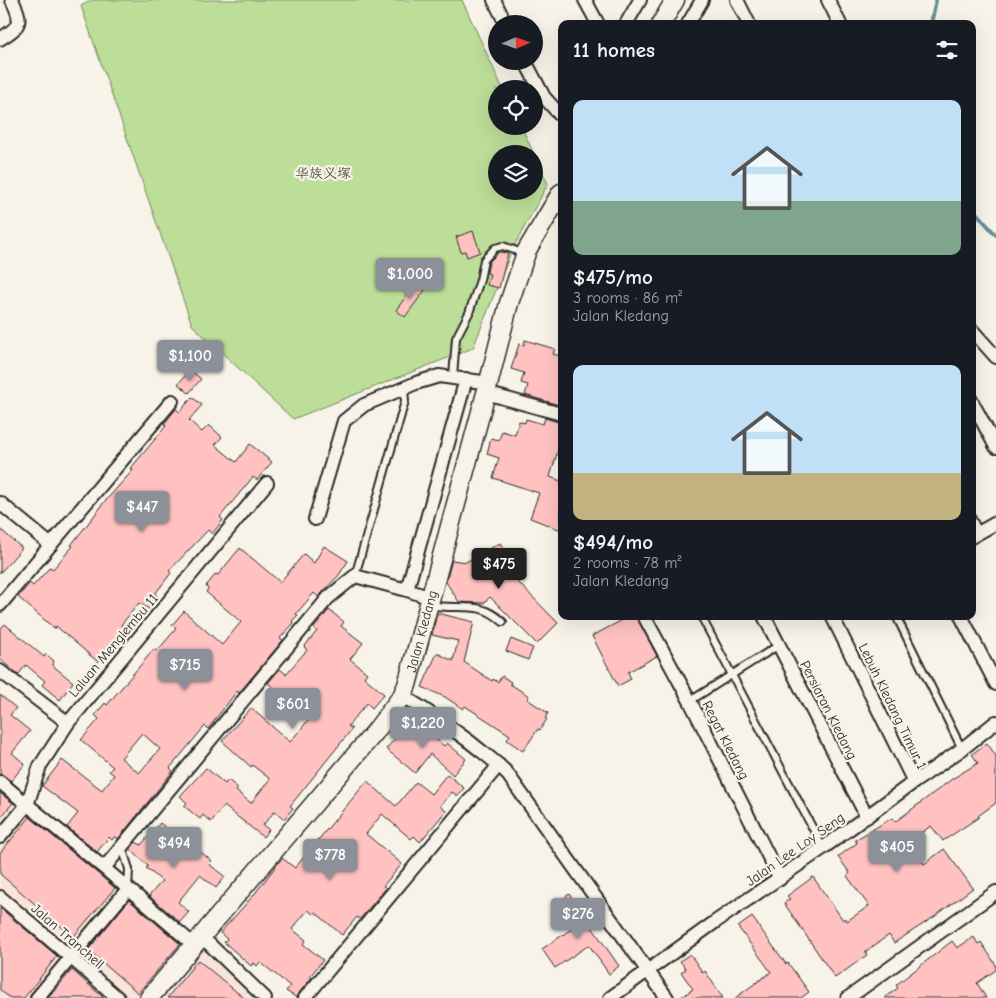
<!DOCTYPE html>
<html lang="en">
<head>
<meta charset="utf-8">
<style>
  body { margin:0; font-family:"Comic Neue","LXGW WenKai TC",sans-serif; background:#20242c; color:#f1f3f6; height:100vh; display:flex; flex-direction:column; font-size:19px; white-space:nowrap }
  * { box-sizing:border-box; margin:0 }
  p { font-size:16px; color:#9ea1a6 }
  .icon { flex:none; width:28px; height:28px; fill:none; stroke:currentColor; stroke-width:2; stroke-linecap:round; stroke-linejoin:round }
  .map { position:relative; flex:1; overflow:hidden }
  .sheet { position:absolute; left:558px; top:20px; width:418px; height:600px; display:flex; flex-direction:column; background:#171b24; border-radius:10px; box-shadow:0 5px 20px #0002 }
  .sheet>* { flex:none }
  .needle { width:32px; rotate:88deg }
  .tools { position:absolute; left:488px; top:15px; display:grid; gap:10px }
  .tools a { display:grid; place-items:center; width:55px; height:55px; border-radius:50%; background:#171b24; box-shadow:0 5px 20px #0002; font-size:25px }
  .price { position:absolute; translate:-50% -42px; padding:0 11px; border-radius:5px; background:#8c9099; color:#fff; font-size:16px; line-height:32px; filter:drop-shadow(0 1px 2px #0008) }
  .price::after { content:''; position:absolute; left:50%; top:30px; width:15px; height:11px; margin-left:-8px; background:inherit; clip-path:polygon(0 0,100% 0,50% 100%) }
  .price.on { background:#222; color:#fff }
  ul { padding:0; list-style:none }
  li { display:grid; align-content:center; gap:10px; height:265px; padding:0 15px }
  li span { display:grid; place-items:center; height:155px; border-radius:10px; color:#555 }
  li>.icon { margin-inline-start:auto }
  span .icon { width:90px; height:90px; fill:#fffc; stroke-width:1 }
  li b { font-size:21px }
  h2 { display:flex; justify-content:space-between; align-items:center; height:60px; padding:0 15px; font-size:21px }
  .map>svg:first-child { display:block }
  .built { fill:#f9e4dc }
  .green { fill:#bcde98; stroke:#748462 }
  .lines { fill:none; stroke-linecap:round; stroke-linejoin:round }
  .stream { stroke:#618f9a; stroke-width:4 }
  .building { fill:#ffc2c1; stroke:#2b2b2b; fill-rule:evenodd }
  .service-casing { stroke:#2b2b2b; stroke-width:10 }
  .minor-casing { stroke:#2b2b2b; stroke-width:16 }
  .secondary-casing { stroke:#2b2b2b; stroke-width:21 }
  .service { stroke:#f7f3e8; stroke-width:6 }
  .minor { stroke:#f7f3e8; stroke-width:12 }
  .secondary { stroke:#f7f3e8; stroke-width:18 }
  .labels { text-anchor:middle; stroke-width:4.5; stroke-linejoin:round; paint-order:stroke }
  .park-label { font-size:14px; fill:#4f5846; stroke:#f7f3e8 }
  .street-label { font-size:14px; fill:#2b2b2b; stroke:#f7f3e8 }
</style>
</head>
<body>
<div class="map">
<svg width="996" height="998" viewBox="0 0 996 998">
  <rect width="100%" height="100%" fill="#f7f3e8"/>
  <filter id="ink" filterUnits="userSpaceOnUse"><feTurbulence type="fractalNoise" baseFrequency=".02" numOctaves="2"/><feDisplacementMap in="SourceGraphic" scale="10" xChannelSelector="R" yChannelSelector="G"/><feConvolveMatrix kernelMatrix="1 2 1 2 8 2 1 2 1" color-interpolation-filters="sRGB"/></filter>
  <g filter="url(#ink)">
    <path class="built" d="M 0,783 L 262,998 L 0,998 Z"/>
    <path class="green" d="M 91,0 L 462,0 L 503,89 L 496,89 L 496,126 L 521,126 L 534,154 L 496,154 L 496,191 L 534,191 L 534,154 L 548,184 L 512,250 L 473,348 L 293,419 L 192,325 L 81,6 Z"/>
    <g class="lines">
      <path class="stream" d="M 931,24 L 936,0
        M 971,207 L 996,235"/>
    </g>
    <path class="building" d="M 473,231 L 480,252 L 467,257 L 465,251 L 461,252 L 456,237 Z
      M 498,252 L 508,253 L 499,288 L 487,285 L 490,274 L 487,273 L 489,262 L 494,257 L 495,257 Z
      M 416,283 L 425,290 L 405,317 L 396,310 Z
      M 525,340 L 555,349 L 553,354 L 561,356 L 561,399 L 559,405 L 525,395 L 528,385 L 521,383 L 524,373 L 511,369 L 519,344 L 524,345 Z
      M 190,370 L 201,379 L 189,393 L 178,384 Z
      M 192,397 L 202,405 L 189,420 L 202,432 L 209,425 L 222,437 L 215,445 L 236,462 L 250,444 L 272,462 L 257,480 L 253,477 L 220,517 L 223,520 L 212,534 L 208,530 L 169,571 L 171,573 L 155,594 L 158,597 L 149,609 L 139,603 L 121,625 L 125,629 L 98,662 L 56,626 L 55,629 L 18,597 L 30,583 L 33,586 L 50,567 L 53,569 L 73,546 L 71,545 L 101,507 L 100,507 L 133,470 L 131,468 L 166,426 L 164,424 L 176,409 L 180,412 Z
      M 545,418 L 561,423 L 561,440 L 550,477 L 561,481 L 561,530 L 530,518 L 539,493 L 493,478 L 499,458 L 487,454 L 491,438 L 499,440 L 502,431 L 515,435 L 519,421 L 525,423 L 526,419 L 543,424 Z
      M 0,529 L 22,548 L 0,573 Z
      M 500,543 L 518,570 L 512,576 L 558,623 L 537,644 L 490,597 L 484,603 L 459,602 L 446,582 L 452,560 L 466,562 Z
      M 324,546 L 348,561 L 339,575 L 318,597 L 314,593 L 296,614 L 298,615 L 292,621 L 294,623 L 280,638 L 283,640 L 239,693 L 237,691 L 208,729 L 205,726 L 186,749 L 170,768 L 173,771 L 118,839 L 115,836 L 112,840 L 109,837 L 97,852 L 67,827 L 78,813 L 42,786 L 62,760 L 102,790 L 114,775 L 109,771 L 113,767 L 81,740 L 99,719 L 95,715 L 105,703 L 107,705 L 154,649 L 157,651 L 176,629 L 172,625 L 184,611 L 222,645 L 241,622 L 206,592 L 208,589 L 206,586 L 216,574 L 218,575 L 240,548 L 280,582 L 304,554 L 314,563 ZM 142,733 L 160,749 L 139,773 L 121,758 Z
      M 329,610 L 344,622 L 341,626 L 363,643 L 350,659 L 367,673 L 364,677 L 384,694 L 372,708 L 367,703 L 348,726 L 352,729 L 290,806 L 293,808 L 284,819 L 275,811 L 263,825 L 269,830 L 263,837 L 224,806 L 211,822 L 203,815 L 200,819 L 184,806 L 187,803 L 180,796 L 206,768 L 225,784 L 228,780 L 238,788 L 236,791 L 251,803 L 270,779 L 252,765 L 251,767 L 222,741 L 251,708 L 290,742 L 310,718 L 268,683 L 280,669 L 286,674 L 307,650 L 304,647 L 317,631 L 314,628 Z
      M 437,613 L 474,622 L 464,662 L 492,681 L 493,679 L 498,682 L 502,676 L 511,682 L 510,684 L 529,696 L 527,699 L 548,713 L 545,718 L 547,719 L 540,730 L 538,729 L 523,751 L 507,740 L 510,735 L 465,706 L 463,709 L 445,697 L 422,687 L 437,653 L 453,661 L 458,641 L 432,635 Z
      M 630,616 L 636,616 L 657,656 L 628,672 L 631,679 L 618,686 L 592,636 Z
      M 5,624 L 44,657 L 46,654 L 54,661 L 52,665 L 73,682 L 60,700 L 42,685 L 45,681 L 26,665 L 18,675 L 0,659 L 0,629 Z
      M 511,639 L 533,648 L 528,660 L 506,651 Z
      M 0,695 L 16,708 L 10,715 L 30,731 L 12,753 L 25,764 L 11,781 L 0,774 Z
      M 412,719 L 444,746 L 447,743 L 466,759 L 453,775 L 430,754 L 415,773 L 386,749 Z
      M 987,743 L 996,756 L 996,803 L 978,816 L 979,817 L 943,841 L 931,826 L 908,842 L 924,864 L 944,849 L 973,888 L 934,917 L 894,943 L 889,935 L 865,952 L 867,955 L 835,978 L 784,903 L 790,899 L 787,896 L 813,877 L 843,920 L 845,918 L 847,921 L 869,906 L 847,876 L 850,873 L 838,857 L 857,843 L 855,840 L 892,818 L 895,822 L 952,779 L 978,763 L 972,754 Z
      M 447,774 L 464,788 L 458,796 L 452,792 L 440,806 L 446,811 L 420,842 L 414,836 L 411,839 L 382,814 L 366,834 L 402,864 L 383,886 L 386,888 L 360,919 L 357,917 L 342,935 L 315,912 L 313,914 L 308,910 L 292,929 L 306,940 L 303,944 L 323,960 L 310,976 L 312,977 L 299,993 L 297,998 L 286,991 L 290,986 L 260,962 L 257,966 L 254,963 L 251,966 L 224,942 L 227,939 L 220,933 L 253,896 L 282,858 L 295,868 L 367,781 L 396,806 L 416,782 L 431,794 Z
      M 0,793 L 13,803 L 0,818 Z
      M 30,817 L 115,888 L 73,937 L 0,874 L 0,853 Z
      M 160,823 L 195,852 L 197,849 L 212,861 L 209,864 L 225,877 L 216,888 L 200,875 L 178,902 L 189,912 L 180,922 L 149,896 L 162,881 L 146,868 L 148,866 L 130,849 L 136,842 L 141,845 Z
      M 569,894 L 619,966 L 609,974 L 589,945 L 555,968 L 542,949 L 576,926 L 559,902 Z
      M 129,900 L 180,944 L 138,993 L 88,950 Z
      M 0,908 L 57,956 L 24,998 L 10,998 L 0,990 Z
      M 752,917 L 786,964 L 788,963 L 809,992 L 801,998 L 735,998 L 771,972 L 738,927 Z
      M 974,937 L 978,944 L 981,942 L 996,965 L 996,970 L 977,983 L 986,998 L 884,998 L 898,988 L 896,985 L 952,941 L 957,948 Z
      M 690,954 L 703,973 L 705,971 L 723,998 L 680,998 L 693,989 L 681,972 L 686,969 L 680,961 Z
      M 198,960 L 244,998 L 167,998 Z
      M 72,970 L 104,998 L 48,998 Z"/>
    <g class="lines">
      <g class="service-casing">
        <path id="service" d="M 453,377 L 456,338 L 469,313 L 480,280 L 484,260 L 495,248 L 503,246 L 525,254
          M 971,517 L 979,532
          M 355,576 L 405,401 L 404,389
          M 430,605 C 459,611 479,599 503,622
          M 701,616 L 823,848
          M 896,616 L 962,749
          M 690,701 L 779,645
          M 122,847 L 129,869 L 128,889"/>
      </g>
      <g class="minor-casing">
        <path id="minor" d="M 494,0 L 506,24
          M 585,0 L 598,24
          M 737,0 L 749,24
          M 828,0 L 840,24
          M 626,24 L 640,0
          M 688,24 L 702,0
          M 0,39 C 21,26 23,22 12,0
          M 525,61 L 544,97 L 561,116
          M 971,329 L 996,357
          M 486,393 L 561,414
          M 971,400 L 996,447
          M 0,503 L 51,545
          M 315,519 L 344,421 L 364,405 L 416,383 L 439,376 L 489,383
          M 971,537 L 996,523
          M 431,598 L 407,590 L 466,379
          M 0,605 L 172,401
          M 644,616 L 690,701 L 780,879
          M 764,616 L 867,817
          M 832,616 L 914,782
          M 961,616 L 996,684
          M 0,671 L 68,723
          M 402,696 C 426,709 448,726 470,742 C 482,752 495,761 506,772 L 667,998
          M 0,782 L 104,868 L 194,945
          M 0,837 L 27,805 L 40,766 L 68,723 L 267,483
          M 104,868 L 328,598 L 355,576 L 407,590
          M 0,897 L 118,998
          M 201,936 L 265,998
          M 37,998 L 128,889
          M 305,998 L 499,765
          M 610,998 L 715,922 L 823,848 L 914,782 L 962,749 L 996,722
          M 848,998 L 996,892"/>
      </g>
      <g class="secondary-casing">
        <g id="secondary">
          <path d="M 661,24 L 675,0"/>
          <path id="s1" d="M 149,998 L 375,732 L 402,696 L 407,685 L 486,393 L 509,303 L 527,250 L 561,193"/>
        </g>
      </g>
      <use href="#service" class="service"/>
      <use href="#minor" class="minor"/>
      <use href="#secondary" class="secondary"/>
    </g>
  </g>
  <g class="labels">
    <g class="park-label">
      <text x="323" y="178">华族义塚</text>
    </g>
    <g class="street-label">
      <text dy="5" stroke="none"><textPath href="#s1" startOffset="462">Jalan Kledang</textPath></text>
      <text transform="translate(113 645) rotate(-50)" y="5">Laluan Menglembu 11</text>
      <text transform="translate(893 706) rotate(64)" y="5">Lebuh Kledang Timur 1</text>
      <text transform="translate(829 710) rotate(63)" y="5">Persiaran Kledang</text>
      <text transform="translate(726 740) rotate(63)" y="5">Regat Kledang</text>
      <text transform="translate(795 849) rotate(-35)" y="5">Jalan Lee Loy Seng</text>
      <text transform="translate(68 936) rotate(41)" y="5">Jalan Tranchell</text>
    </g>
  </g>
</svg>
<div class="tools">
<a><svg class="needle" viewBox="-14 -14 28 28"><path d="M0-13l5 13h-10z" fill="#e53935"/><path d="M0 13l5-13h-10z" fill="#9ea1a6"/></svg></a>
<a><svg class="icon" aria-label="locate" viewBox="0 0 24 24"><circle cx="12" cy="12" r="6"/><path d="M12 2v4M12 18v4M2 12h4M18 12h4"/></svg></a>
<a><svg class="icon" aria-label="layers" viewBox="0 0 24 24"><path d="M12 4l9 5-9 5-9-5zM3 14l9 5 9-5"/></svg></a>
</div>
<b class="price" style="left:410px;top:300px">$1,000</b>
<b class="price" style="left:190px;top:382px">$1,100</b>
<b class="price" style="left:142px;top:533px">$447</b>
<b class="price on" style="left:499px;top:590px">$475</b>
<b class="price" style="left:185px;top:691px">$715</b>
<b class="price" style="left:293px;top:730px">$601</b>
<b class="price" style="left:423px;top:749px">$1,220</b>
<b class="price" style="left:174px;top:869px">$494</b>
<b class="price" style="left:897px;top:873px">$405</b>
<b class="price" style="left:330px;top:881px">$778</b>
<b class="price" style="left:578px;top:940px">$276</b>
<section class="sheet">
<h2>11 homes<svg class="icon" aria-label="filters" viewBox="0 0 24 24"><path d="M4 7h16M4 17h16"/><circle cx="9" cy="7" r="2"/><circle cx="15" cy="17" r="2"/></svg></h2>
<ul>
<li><span style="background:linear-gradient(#bfe0f5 65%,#7fa58c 0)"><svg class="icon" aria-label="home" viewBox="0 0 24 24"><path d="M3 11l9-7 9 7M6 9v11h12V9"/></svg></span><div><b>$475/mo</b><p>3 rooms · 86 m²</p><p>Jalan Kledang</p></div></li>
<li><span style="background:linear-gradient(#bfe0f5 70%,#c2b280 0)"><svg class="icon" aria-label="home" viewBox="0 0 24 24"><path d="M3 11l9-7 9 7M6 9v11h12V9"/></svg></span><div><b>$494/mo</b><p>2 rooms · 78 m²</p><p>Jalan Kledang</p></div></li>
</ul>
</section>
</div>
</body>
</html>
